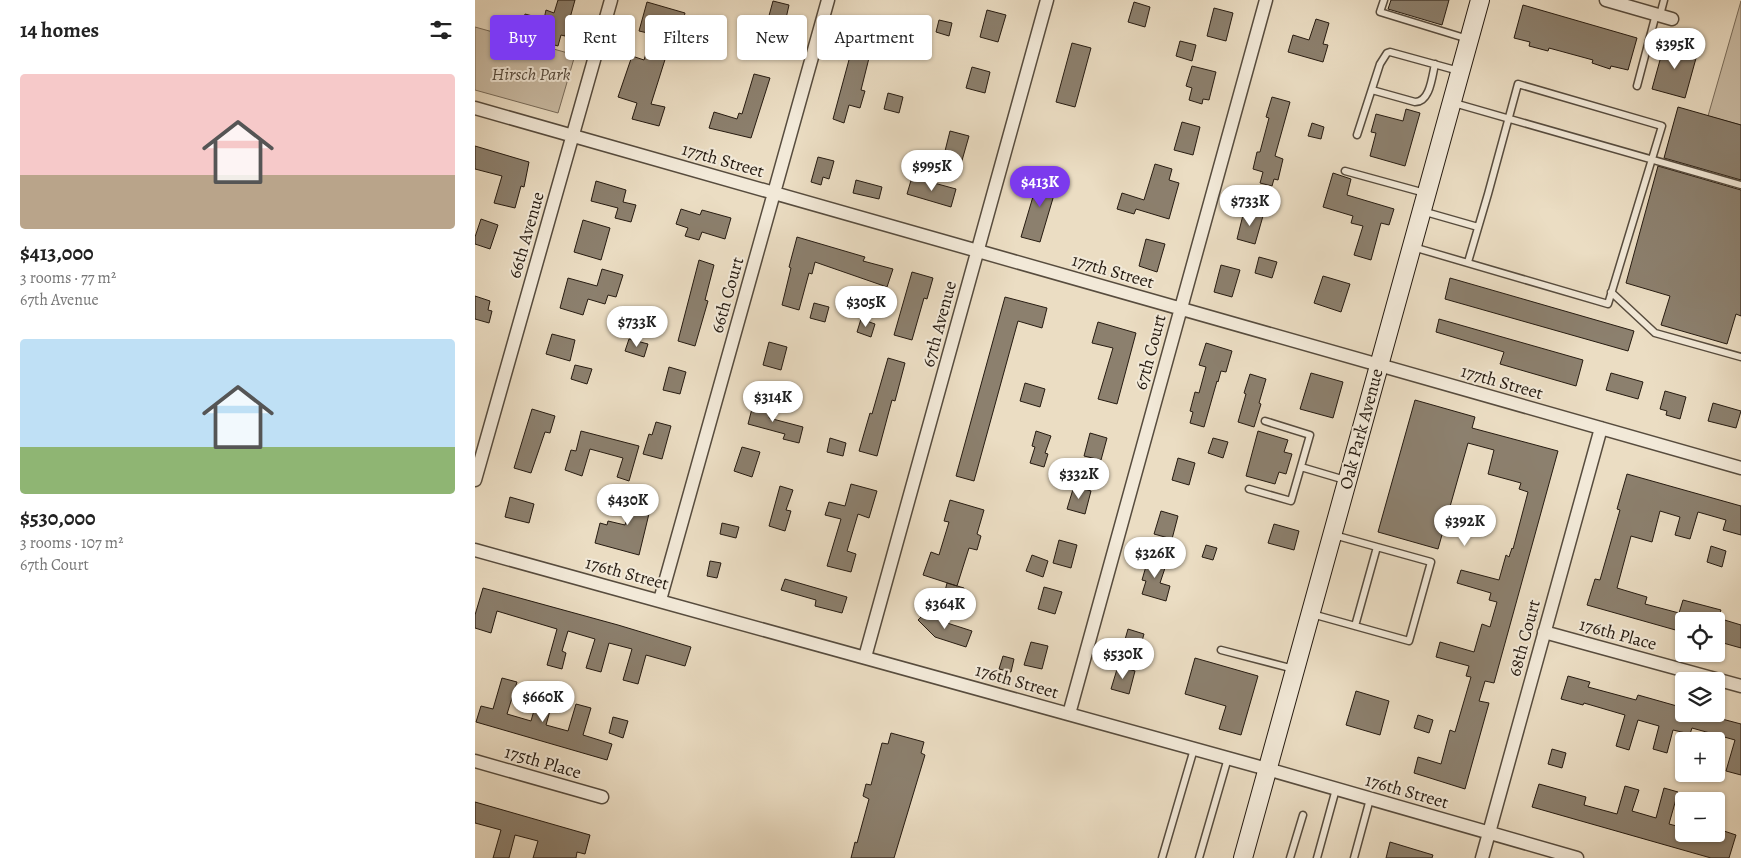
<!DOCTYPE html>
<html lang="en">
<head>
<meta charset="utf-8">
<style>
  body { margin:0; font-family:Alegreya,serif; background:#f6f6f6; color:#222; height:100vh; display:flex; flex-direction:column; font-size:19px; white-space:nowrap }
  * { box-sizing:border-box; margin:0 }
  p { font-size:16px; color:#767676 }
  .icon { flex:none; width:28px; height:28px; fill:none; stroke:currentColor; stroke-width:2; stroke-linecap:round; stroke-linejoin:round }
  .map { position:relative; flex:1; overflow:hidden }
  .sheet { display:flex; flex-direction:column; background:#fff; width:475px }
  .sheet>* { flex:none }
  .banner { position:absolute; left:15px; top:15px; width:475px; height:45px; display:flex; gap:10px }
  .fabs { position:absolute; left:1200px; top:612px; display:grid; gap:10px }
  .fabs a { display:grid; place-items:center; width:50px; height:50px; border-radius:5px; background:#fff; box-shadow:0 1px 4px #0004; font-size:25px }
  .price { position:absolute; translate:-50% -42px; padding:0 11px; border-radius:18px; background:#fff; color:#222; font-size:16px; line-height:32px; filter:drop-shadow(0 1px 2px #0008) }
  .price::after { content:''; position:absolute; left:50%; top:30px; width:15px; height:11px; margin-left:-8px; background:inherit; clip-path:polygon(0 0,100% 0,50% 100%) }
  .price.active { background:#7c3aed; color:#fff }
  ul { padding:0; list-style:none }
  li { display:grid; align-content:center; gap:10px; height:265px; padding:0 20px }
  li span { display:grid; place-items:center; height:155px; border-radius:5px; color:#555 }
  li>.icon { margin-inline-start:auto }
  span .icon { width:90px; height:90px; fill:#fffc; stroke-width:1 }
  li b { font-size:21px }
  h2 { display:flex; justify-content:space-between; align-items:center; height:60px; padding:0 20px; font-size:21px }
  .tag { padding:0 18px; border-radius:5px; background:#fff; box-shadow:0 1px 4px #0004; font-size:18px; line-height:45px }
  .tag.active { background:#7c3aed; color:#fff }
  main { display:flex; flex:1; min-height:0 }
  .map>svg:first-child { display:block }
  .green { fill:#cabca5; stroke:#786c5b }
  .building { fill:#8c806e; stroke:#261b11 }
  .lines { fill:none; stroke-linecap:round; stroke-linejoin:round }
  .lane-casing { stroke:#574c3e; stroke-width:9 }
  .street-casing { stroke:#574c3e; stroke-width:15 }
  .secondary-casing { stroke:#261b11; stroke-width:20 }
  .lane { stroke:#f2e9d8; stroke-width:6 }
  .street { stroke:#f2e9d8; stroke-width:12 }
  .secondary { stroke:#f2e9d8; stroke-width:18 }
  .labels { text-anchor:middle; stroke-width:4; stroke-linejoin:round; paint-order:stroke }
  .park-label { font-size:18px; font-style:italic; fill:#574b3d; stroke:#f2e9d8 }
  .street-label { font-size:18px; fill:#261b11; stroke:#f2e9d8 }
</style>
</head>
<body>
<main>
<section class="sheet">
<h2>14 homes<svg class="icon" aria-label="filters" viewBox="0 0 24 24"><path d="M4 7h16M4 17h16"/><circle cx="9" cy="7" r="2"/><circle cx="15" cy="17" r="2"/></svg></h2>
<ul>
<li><span style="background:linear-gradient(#f6c9c9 65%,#b9a48a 0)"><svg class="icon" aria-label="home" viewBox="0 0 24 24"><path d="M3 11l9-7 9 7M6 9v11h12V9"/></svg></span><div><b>$413,000</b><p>3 rooms · 77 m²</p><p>67th Avenue</p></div></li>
<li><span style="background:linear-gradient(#bfe0f5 70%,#8fb573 0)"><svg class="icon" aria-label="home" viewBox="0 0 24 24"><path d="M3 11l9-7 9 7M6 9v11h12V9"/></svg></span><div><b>$530,000</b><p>3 rooms · 107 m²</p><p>67th Court</p></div></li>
</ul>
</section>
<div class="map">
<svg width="1266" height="858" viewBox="0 0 1266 858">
  <rect width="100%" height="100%" fill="#ebddc3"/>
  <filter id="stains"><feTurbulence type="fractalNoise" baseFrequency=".004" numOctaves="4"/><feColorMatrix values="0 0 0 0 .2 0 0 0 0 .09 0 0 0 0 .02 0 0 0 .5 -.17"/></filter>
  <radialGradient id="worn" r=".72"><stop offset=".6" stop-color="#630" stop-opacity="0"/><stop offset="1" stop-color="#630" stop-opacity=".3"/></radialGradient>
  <path class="green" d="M 1266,1 L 1266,125 L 1233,116 Z
    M 0,27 L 100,55 L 83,113 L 0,90 Z"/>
  <path class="building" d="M 83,0 L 100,0 L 90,36 L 86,35 L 83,46 L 44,35 L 50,14 L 69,19 L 71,10 L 79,13 Z
    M 916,0 L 974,0 L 967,25 L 913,9 Z
    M 298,1 L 314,5 L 304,50 L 286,45 Z
    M 172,2 L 210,13 L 205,33 L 199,31 L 176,104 L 190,107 L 184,126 L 157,119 L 162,103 L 143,97 L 157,56 L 169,60 L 177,34 L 164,31 Z
    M 659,2 L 675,7 L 670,27 L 653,22 Z
    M 1048,5 L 1162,38 L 1153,70 L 1136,66 L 1135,69 L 1117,63 L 1118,60 L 1074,48 L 1073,51 L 1054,46 L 1055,42 L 1039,38 Z
    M 739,8 L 758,13 L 751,41 L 732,36 Z
    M 512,10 L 531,15 L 523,42 L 505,37 Z
    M 841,19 L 854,23 L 848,44 L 853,45 L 848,62 L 813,52 L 818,35 L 834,40 Z
    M 464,20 L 477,23 L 474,36 L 461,32 Z
    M 705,41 L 721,45 L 717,61 L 701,56 Z
    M 1190,42 L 1223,51 L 1210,98 L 1177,89 Z
    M 597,43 L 616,48 L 600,107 L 581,102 Z
    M 378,45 L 396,50 L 386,90 L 390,91 L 385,108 L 374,105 L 369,123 L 358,119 Z
    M 717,66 L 741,72 L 734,100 L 728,99 L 727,104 L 714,100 L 717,88 L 711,86 Z
    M 497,67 L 515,72 L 510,93 L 491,88 Z
    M 279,74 L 295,78 L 276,138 L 234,128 L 239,112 L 262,119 L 264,113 L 267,114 Z
    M 413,93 L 428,97 L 424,113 L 409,109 Z
    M 797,97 L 815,102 L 800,156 L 808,159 L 803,180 L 799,179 L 797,186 L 785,183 L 788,172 L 778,169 L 782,152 L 785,152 L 794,118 L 791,117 Z
    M 1203,107 L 1266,125 L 1266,180 L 1189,158 Z
    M 931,109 L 945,113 L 930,166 L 895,156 L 901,133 L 896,132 L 901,114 L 928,121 Z
    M 707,122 L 725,127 L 718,155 L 699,150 Z
    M 837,123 L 849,127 L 846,139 L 833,136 Z
    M 475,131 L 494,136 L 486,164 L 468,159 Z
    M 0,146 L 54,162 L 49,187 L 46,186 L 40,208 L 19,203 L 27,176 L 0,169 Z
    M 343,157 L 359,161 L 354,179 L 348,177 L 346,185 L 336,182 Z
    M 680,164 L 697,169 L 694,180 L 704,183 L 694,219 L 661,209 L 659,214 L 642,209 L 647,193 L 669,200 Z
    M 1183,166 L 1266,190 L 1266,316 L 1261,314 L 1252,344 L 1186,325 L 1195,296 L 1151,283 Z
    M 565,173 L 584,178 L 565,242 L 546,237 Z
    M 858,173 L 876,179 L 872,195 L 919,209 L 914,225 L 906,223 L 896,260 L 879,255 L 888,226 L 876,223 L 878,216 L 848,207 Z
    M 437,177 L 481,189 L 476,207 L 432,194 Z
    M 381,180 L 407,187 L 404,199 L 378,193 Z
    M 121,181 L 151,190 L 148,202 L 161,205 L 156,222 L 140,218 L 143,208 L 116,201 Z
    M 206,209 L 225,215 L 227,210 L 256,218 L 250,239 L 227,232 L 224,240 L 210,236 L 213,228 L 201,224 Z
    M 769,211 L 788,216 L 780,244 L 762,239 Z
    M 6,219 L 23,225 L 15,249 L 0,244 L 0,237 Z
    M 108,220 L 135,228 L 126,260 L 99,252 Z
    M 322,237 L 390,257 L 388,261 L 418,269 L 412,287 L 340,262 L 337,274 L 334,273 L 324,310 L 307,305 L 316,268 L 314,267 Z
    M 671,239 L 690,244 L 682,272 L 664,266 Z
    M 784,257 L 802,262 L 797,278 L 780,273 Z
    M 224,260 L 239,265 L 230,300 L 233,301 L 220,346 L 203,341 Z
    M 746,265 L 765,270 L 757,297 L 739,292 Z
    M 127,269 L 148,275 L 141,297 L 133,295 L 130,304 L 113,299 L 108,315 L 85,308 L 93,278 L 122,286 Z
    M 437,272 L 458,278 L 452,299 L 449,298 L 437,340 L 419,335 Z
    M 848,276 L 875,284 L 866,312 L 839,303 Z
    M 975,278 L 1159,331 L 1153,351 L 970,299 Z
    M 0,296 L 15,301 L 13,310 L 17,311 L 14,323 L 0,319 Z
    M 530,297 L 572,308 L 567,328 L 543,321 L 499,481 L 481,476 Z
    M 339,303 L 354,307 L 350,322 L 335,318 Z
    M 386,319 L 400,324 L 396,337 L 382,332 Z
    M 964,319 L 1108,360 L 1101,386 L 1025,364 L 1029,352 L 961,332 Z
    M 623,322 L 661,333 L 642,404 L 623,399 L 638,348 L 617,343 Z
    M 77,334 L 100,340 L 95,361 L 71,354 Z
    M 154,339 L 173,344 L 169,357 L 150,351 Z
    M 294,342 L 312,347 L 306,370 L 288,365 Z
    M 731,343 L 757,351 L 751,372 L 746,371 L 743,382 L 742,381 L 729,427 L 715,423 L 718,412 L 715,411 L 720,392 L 724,393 L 731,367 L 724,365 Z
    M 413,358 L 430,363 L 420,401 L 417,400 L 402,456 L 384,451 L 395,413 L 397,414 Z
    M 100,365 L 117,369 L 112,384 L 96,379 Z
    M 194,367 L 211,372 L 205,394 L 188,390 Z
    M 836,373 L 868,382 L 858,418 L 825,409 Z
    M 1136,373 L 1168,382 L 1163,399 L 1131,390 Z
    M 775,374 L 791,379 L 784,403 L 786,404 L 779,427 L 763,422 L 771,394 L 769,393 Z
    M 550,383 L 570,389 L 565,407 L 545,401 Z
    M 1190,391 L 1211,397 L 1205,419 L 1191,415 L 1192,411 L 1185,409 Z
    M 940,400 L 1000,417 L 997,428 L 1083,451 L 1019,683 L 1010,681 L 1004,701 L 1014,703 L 990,789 L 939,773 L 943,757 L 966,764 L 975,730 L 980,732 L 996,677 L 991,676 L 994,666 L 961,657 L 965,642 L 999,652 L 1007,624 L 1015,627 L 1022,602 L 1014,600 L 1016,593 L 982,583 L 986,570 L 1024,580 L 1031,555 L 1034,557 L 1037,548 L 1038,549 L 1053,492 L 1044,489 L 1046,483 L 1013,474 L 1019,450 L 993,443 L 963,549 L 903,532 Z
    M 279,401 L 297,406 L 294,418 L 328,427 L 324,443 L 308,439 L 310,434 L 273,424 Z
    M 1238,403 L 1266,411 L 1261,428 L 1233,421 Z
    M 57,409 L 80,416 L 75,433 L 70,432 L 56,473 L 39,468 Z
    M 181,422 L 196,426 L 187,459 L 168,454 L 174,434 L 177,435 Z
    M 106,431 L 164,446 L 154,481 L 142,477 L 148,458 L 115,449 L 107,476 L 90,470 L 96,450 L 101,451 Z
    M 561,431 L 576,436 L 570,453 L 573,454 L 569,467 L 555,463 L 560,447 L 557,446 Z
    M 783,431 L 813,440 L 809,452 L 817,454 L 811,474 L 804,472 L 800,484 L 771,476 Z
    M 615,433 L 632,438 L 626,460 L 609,456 Z
    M 355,438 L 371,443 L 368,456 L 352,452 Z
    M 738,438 L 753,442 L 748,458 L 733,453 Z
    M 267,447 L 285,452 L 277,477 L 259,471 Z
    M 703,458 L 720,463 L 714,485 L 697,480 Z
    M 1152,474 L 1266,506 L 1266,535 L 1248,530 L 1251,520 L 1223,512 L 1215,539 L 1200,535 L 1205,517 L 1185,511 L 1177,542 L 1156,536 L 1142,588 L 1172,597 L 1170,604 L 1204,613 L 1208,600 L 1246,610 L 1243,618 L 1266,625 L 1266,648 L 1241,641 L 1241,621 L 1207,621 L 1204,631 L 1112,605 L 1120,579 L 1125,580 L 1145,510 L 1142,509 Z
    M 376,484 L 402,491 L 394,518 L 383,514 L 372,551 L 381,554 L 376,572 L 352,566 L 366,519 L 350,515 L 354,502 L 370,506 Z
    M 305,486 L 318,490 L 311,510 L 316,511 L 310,531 L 294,526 Z
    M 599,486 L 616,491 L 610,514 L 592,509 Z
    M 161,488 L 179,493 L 164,555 L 120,543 L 125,523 L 132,525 L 133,521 L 150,525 Z
    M 35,497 L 59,504 L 54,523 L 30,517 Z
    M 475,500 L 509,510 L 502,534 L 506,536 L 502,550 L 494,548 L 482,586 L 448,575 L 456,552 L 464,555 L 474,522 L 469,521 Z
    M 686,511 L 703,516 L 697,539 L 679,534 Z
    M 247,523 L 264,527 L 261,538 L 245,534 Z
    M 799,524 L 824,531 L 819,550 L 793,543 Z
    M 584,540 L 602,545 L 596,568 L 578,563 Z
    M 731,545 L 742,548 L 738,560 L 727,557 Z
    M 1236,546 L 1251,551 L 1247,567 L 1232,562 Z
    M 557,555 L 573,561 L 568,577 L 551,571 Z
    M 674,556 L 692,562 L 685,583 L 695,586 L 691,601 L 667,594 L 671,581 L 667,580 Z
    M 235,561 L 246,563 L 242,578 L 232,576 Z
    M 310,579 L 372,597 L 367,613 L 340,606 L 341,600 L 306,590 Z
    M 472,583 L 489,588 L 485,604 L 468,599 Z
    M 569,587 L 587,592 L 580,614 L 563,609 Z
    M 8,588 L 143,625 L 216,647 L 210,666 L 171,655 L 163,684 L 148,680 L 157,649 L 134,643 L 126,672 L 111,668 L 120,639 L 93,631 L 87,651 L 91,653 L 87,669 L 72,665 L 82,629 L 22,611 L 16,633 L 0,628 L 0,615 Z
    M 454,609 L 466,621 L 497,631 L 491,647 L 460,637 L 443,620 Z
    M 653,629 L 669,634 L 665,648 L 649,643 Z
    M 556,642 L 573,646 L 567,669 L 549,665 Z
    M 528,656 L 539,659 L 536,672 L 524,669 Z
    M 720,658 L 783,676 L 766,735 L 744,729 L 751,706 L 710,694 Z
    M 643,666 L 660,671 L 654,694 L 636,689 Z
    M 1093,676 L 1115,682 L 1113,687 L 1161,700 L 1163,695 L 1209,708 L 1209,714 L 1228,714 L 1266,724 L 1266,775 L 1251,771 L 1260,740 L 1217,728 L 1215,734 L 1198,730 L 1192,753 L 1178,749 L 1184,726 L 1163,720 L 1154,750 L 1141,746 L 1150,715 L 1109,703 L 1108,705 L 1086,699 Z
    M 27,678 L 42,682 L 32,714 L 56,721 L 65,689 L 80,693 L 71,725 L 93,731 L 101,704 L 116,708 L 108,735 L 137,744 L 132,760 L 1,722 L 6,706 L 18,709 Z
    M 881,691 L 914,701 L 905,735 L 871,725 Z
    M 943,715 L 958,720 L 954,733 L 939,728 Z
    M 138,717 L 153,721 L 148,738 L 134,733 Z
    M 416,733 L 449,742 L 446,753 L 450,755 L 419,858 L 376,858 L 380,842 L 382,843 L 394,799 L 388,796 L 391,784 L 396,785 L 407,743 L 413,744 Z
    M 1077,749 L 1091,753 L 1087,768 L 1073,764 Z
    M 1064,784 L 1111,797 L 1109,805 L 1142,814 L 1150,786 L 1164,790 L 1157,811 L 1181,818 L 1189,788 L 1203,792 L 1194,824 L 1209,828 L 1209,834 L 1244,834 L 1246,830 L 1261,835 L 1254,858 L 1236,858 L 1057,807 Z
    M 0,802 L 115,835 L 110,854 L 102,852 L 101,858 L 58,858 L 63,841 L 40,835 L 34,858 L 18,858 L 26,830 L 0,823 Z
    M 915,842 L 958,855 L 957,858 L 911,858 Z"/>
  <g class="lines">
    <g class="lane-casing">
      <path id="lane" d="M 909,0 L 905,12 L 993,39
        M 1185,15 L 1189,0
        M 1162,86 L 1181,14
        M 897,90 L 940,102 C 955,102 957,77 960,64
        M 979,103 L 1266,185
        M 882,135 L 905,64 L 912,53 L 915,52 L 984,71
        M 870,171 L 950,193
        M 947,211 L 1003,227
        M 938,247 L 1133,304 L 1187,126 L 1043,84 L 1013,194 L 993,262
        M 1136,292 L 1180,333 L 1266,357
        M 826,467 L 870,480
        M 774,489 L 816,501 L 835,435 L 790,421
        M 859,535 L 902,547
        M 837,614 L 934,641 L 956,562 L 902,547 L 880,626
        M 746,650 L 819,669
        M 687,858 L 719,749
        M 724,858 L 753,758
        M 815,858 L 828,815
        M 842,858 L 861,789
        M 879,858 L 895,799"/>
    </g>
    <g class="street-casing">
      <path id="street" d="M 1131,0 L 1197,19
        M 0,108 L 1266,468
        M 0,480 L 136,0
        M 0,550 L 792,769 L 1102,858
        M 185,600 L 353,0
        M 1069,632 L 1266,686
        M 390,657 L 572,0
        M 594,714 L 791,0
        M 0,761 L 127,797
        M 1007,858 L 1126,428"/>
    </g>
    <g class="secondary-casing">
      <path id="secondary" d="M 768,858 L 1005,0"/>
    </g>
    <use href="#lane" class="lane"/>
    <use href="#street" class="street"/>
    <use href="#secondary" class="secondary"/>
  </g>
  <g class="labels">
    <g class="park-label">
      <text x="56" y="80">Hirsch Park</text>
    </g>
    <g class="street-label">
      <text transform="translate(248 160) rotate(16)" y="6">177th Street</text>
      <text transform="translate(51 235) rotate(-74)" y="6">66th Avenue</text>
      <text transform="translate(638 271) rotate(16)" y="6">177th Street</text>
      <text transform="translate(252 295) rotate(-74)" y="6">66th Court</text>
      <text transform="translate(464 324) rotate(-75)" y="6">67th Avenue</text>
      <text transform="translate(675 352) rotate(-75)" y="6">67th Court</text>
      <text transform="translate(1027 382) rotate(16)" y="6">177th Street</text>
      <text transform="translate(886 429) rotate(-75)" y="6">Oak Park Avenue</text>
      <text transform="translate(152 573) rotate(15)" y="6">176th Street</text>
      <text transform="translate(1143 634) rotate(15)" y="6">176th Place</text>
      <text transform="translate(1049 638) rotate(-75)" y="6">68th Court</text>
      <text transform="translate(542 681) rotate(16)" y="6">176th Street</text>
      <text transform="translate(68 762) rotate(16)" y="6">175th Place</text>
      <text transform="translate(932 791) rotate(16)" y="6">176th Street</text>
    </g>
  </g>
  <rect width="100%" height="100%" filter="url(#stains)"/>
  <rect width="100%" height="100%" fill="url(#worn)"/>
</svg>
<div class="fabs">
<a><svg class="icon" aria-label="locate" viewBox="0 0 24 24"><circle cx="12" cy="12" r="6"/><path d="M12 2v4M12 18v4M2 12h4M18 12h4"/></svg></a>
<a><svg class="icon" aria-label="layers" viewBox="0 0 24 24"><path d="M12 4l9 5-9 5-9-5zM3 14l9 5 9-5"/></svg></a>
<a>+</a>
<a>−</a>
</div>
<b class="price" style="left:1200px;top:70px">$395K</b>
<b class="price" style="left:457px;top:192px">$995K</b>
<b class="price active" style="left:565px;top:208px">$413K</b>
<b class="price" style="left:775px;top:227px">$733K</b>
<b class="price" style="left:391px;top:328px">$305K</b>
<b class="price" style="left:162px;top:348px">$733K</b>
<b class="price" style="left:298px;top:423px">$314K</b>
<b class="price" style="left:604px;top:500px">$332K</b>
<b class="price" style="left:153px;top:526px">$430K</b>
<b class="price" style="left:990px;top:547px">$392K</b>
<b class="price" style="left:680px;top:579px">$326K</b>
<b class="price" style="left:470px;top:630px">$364K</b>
<b class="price" style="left:648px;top:680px">$530K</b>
<b class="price" style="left:68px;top:723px">$660K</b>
<div class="banner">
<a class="tag active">Buy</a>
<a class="tag">Rent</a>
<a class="tag">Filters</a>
<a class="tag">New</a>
<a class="tag">Apartment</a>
</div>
</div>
</main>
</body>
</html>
